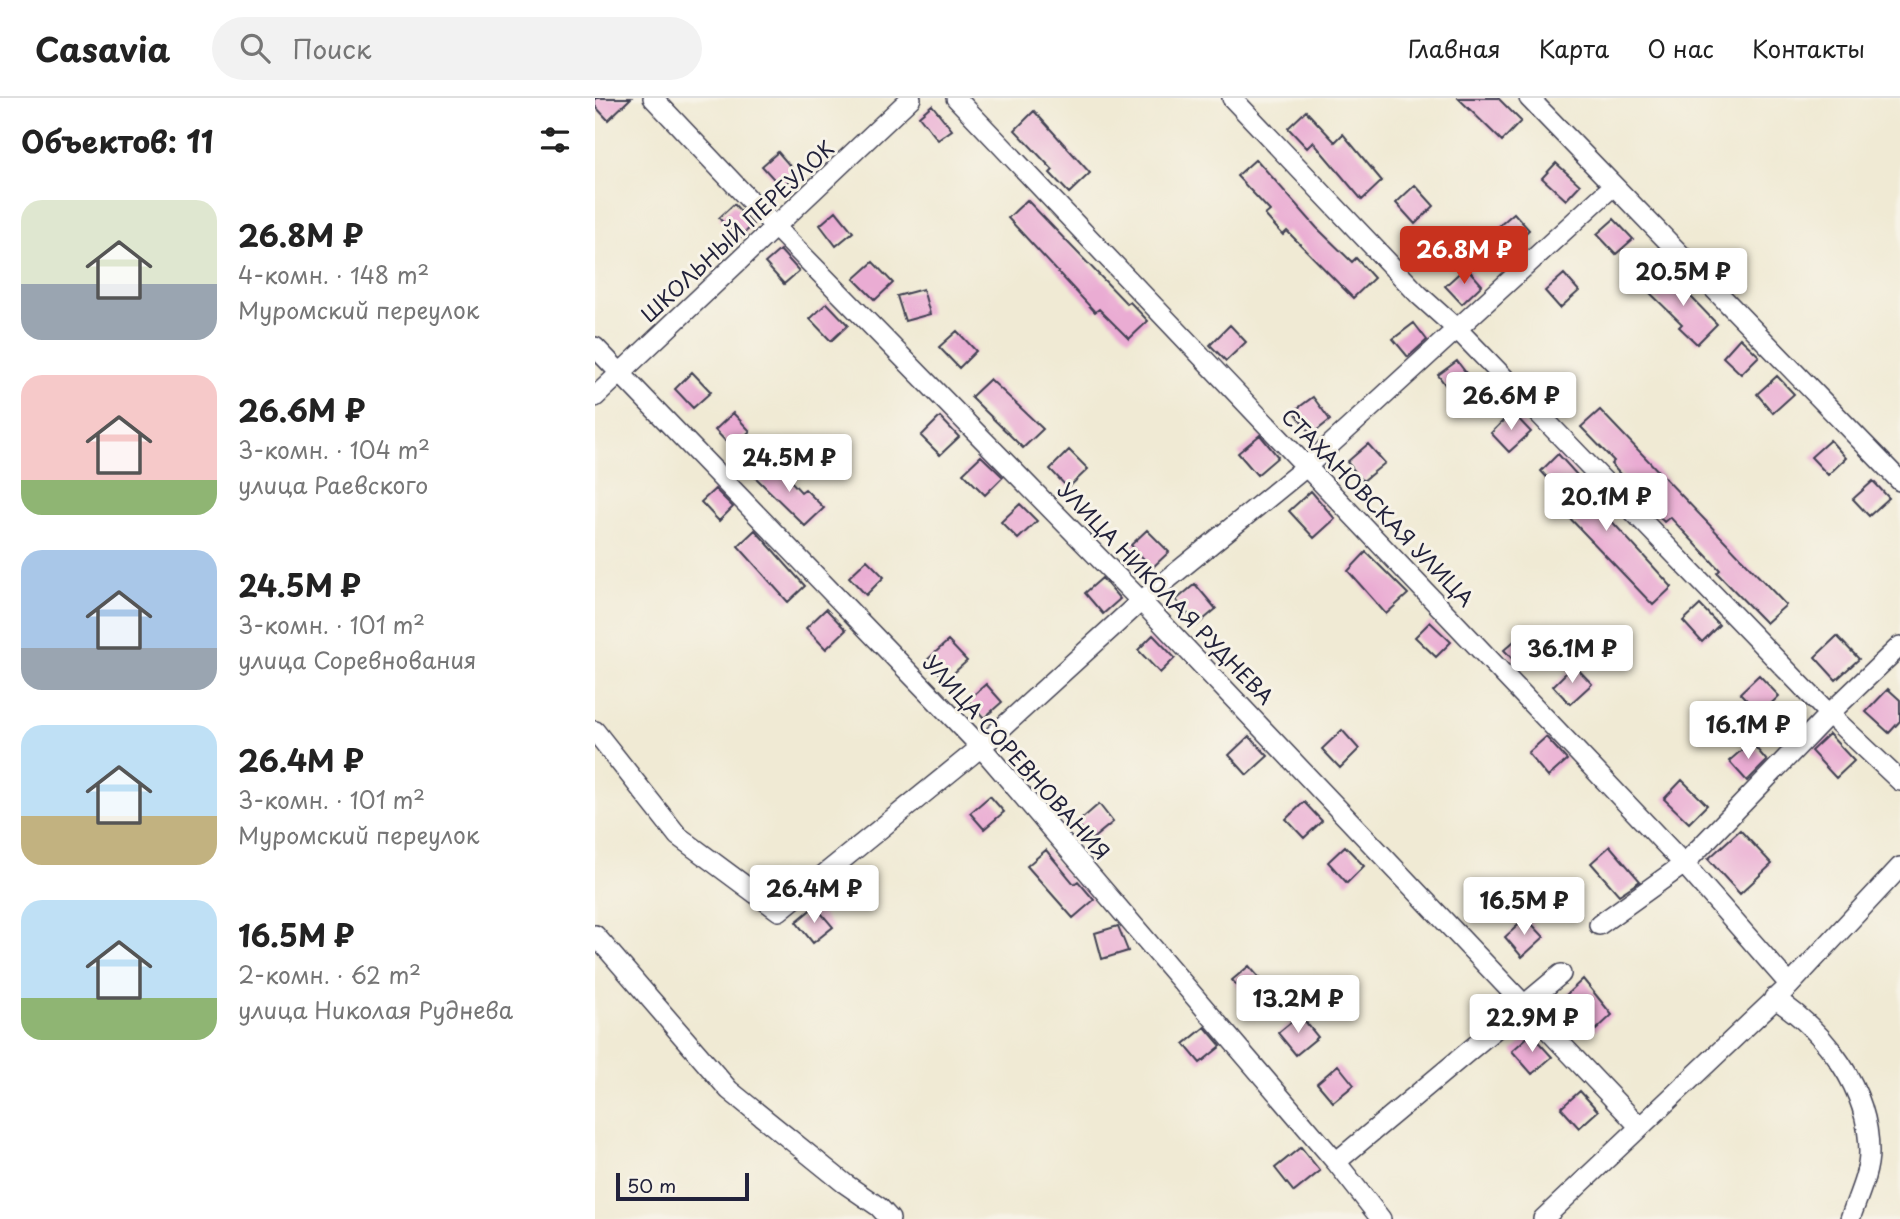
<!DOCTYPE html>
<html lang="ru">
<head>
<meta charset="utf-8">
<style>
  body { margin:0; font-family:"Playpen Sans",sans-serif; background:#f2f2f2; color:#222; height:100vh; display:flex; flex-direction:column; font-size:26px; white-space:nowrap }
  * { box-sizing:border-box; margin:0 }
  p { font-size:23px; color:#767676 }
  .icon { flex:none; width:38px; height:38px; fill:none; stroke:currentColor; stroke-width:2; stroke-linecap:round; stroke-linejoin:round }
  .map { position:relative; flex:1; overflow:hidden }
  .details { display:flex; flex-direction:column; background:#fff; width:595px }
  .details>* { flex:none }
  .scale { position:absolute; left:21px; bottom:18px; width:133px; box-sizing:border-box; padding-left:7px; border:4px solid #22223b; border-top:0; font-size:19px; line-height:24px; white-space:nowrap; color:#22223b; -webkit-text-stroke:5px #f7f3e8; paint-order:stroke }
  .price { position:absolute; translate:-50% -60px; padding:0 16px; border-radius:7px; background:#fff; color:#222; font-size:23px; line-height:46px; filter:drop-shadow(0 2px 4px #0008) }
  .price::after { content:''; position:absolute; left:50%; top:42px; width:21px; height:16px; margin-left:-10px; background:inherit; clip-path:polygon(0 0,100% 0,50% 100%) }
  .price.selected { background:#c8321e; color:#fff }
  ul { padding:0; list-style:none }
  li { display:flex; align-items:center; gap:21px; height:175px; padding:0 21px }
  li span { display:grid; place-items:center; flex:none; width:196px; height:140px; border-radius:21px; color:#555 }
  li>.icon { margin-inline-start:auto }
  span .icon { width:84px; height:84px; fill:#fffc; stroke-width:1 }
  li b { font-size:30px }
  h2 { display:flex; justify-content:space-between; align-items:center; height:84px; padding:0 21px; font-size:30px }
  header { display:flex; align-items:center; gap:42px; box-sizing:border-box; height:98px; padding:0 35px; background:#fff; border-bottom:2px solid #e0e0e0 }
  header strong { font-size:33px }
  nav { display:flex; gap:38px; margin-inline-start:auto; font-size:24px }
  .search { width:490px; height:63px; background:#f2f2f2; display:flex; align-items:center; gap:18px; box-sizing:border-box; padding:0 24px; border-radius:38px; color:#767676; font-size:26px }
  main { display:flex; flex:1; min-height:0 }
  .map>svg:first-child { display:block }
  .building { fill:#eaacd3 }
  .lines { fill:none; stroke-linecap:round; stroke-linejoin:round }
  .street-casing { stroke:#414052; stroke-width:22 }
  .street { stroke:#fff; stroke-width:19 }
  .labels { text-anchor:middle; stroke-width:6; stroke-linejoin:round; paint-order:stroke }
  .street-label { font-size:21px; fill:#22223b; stroke:#f7f3e8 }
</style>
</head>
<body>
<header>
<strong>Casavia</strong>
<div class="search"><svg class="icon" aria-label="search" viewBox="0 0 24 24"><circle cx="10" cy="10" r="6"/><path d="M15 15l6 6"/></svg>Поиск</div>
<nav><a>Главная</a><a>Карта</a><a>О нас</a><a>Контакты</a></nav>
</header>
<main>
<section class="details">
<h2>Объектов: 11<svg class="icon" aria-label="filters" viewBox="0 0 24 24"><path d="M4 7h16M4 17h16"/><circle cx="9" cy="7" r="2"/><circle cx="15" cy="17" r="2"/></svg></h2>
<ul>
<li><span style="background:linear-gradient(#dfe7d0 60%,#9aa5b1 0)"><svg class="icon" aria-label="home" viewBox="0 0 24 24"><path d="M3 11l9-7 9 7M6 9v11h12V9"/></svg></span><div><b>26.8M ₽</b><p>4-комн. · 148 m²</p><p>Муромский переулок</p></div></li>
<li><span style="background:linear-gradient(#f6c9c9 75%,#8fb573 0)"><svg class="icon" aria-label="home" viewBox="0 0 24 24"><path d="M3 11l9-7 9 7M6 9v11h12V9"/></svg></span><div><b>26.6M ₽</b><p>3-комн. · 104 m²</p><p>улица Раевского</p></div></li>
<li><span style="background:linear-gradient(#a9c7e8 70%,#9aa5b1 0)"><svg class="icon" aria-label="home" viewBox="0 0 24 24"><path d="M3 11l9-7 9 7M6 9v11h12V9"/></svg></span><div><b>24.5M ₽</b><p>3-комн. · 101 m²</p><p>улица Соревнования</p></div></li>
<li><span style="background:linear-gradient(#bfe0f5 65%,#c2b280 0)"><svg class="icon" aria-label="home" viewBox="0 0 24 24"><path d="M3 11l9-7 9 7M6 9v11h12V9"/></svg></span><div><b>26.4M ₽</b><p>3-комн. · 101 m²</p><p>Муромский переулок</p></div></li>
<li><span style="background:linear-gradient(#bfe0f5 70%,#8fb573 0)"><svg class="icon" aria-label="home" viewBox="0 0 24 24"><path d="M3 11l9-7 9 7M6 9v11h12V9"/></svg></span><div><b>16.5M ₽</b><p>2-комн. · 62 m²</p><p>улица Николая Руднева</p></div></li>
</ul>
</section>
<div class="map">
<svg width="1305" height="1121" viewBox="0 0 1305 1121">
  <rect width="100%" height="100%" fill="#f7f3e8"/>
  <filter id="ink" filterUnits="userSpaceOnUse"><feTurbulence type="fractalNoise" baseFrequency=".0143" numOctaves="2"/><feDisplacementMap in="SourceGraphic" scale="14" xChannelSelector="R" yChannelSelector="G"/><feConvolveMatrix kernelMatrix="1 2 1 2 8 2 1 2 1" color-interpolation-filters="sRGB"/></filter>
  <filter id="wash" filterUnits="userSpaceOnUse"><feTurbulence type="fractalNoise" baseFrequency=".00686" numOctaves="4" result="noise"/><feDisplacementMap in="SourceGraphic" scale="28" xChannelSelector="R" yChannelSelector="G"/><feGaussianBlur stdDeviation="1.57" result="paint"/><feColorMatrix in="noise" values="0 0 0 0 0 0 0 0 0 0 0 0 0 0 0 0 0 1.4 0 .05"/><feComposite in="paint" operator="in"/></filter>
  <g filter="url(#wash)">
    <rect width="100%" height="100%" fill="#f0ead4"/>
    <g id="blocks">
      <path class="building" d="M 0,0 L 36,0 L 13,22 L 0,8 Z
        M 863,0 L 903,0 L 926,23 L 907,43 Z
        M 337,7 L 357,32 L 343,42 L 324,18 Z
        M 439,13 L 495,75 L 474,95 L 455,75 L 458,72 L 420,32 Z
        M 711,13 L 740,44 L 748,36 L 787,83 L 767,102 L 718,44 L 712,50 L 693,30 Z
        M 183,54 L 202,76 L 186,89 L 167,68 Z
        M 661,61 L 722,130 L 757,164 L 761,160 L 779,180 L 758,200 L 692,133 L 688,137 L 670,117 L 675,113 L 642,78 Z
        M 961,65 L 985,87 L 971,102 L 947,80 Z
        M 820,87 L 839,108 L 820,126 L 801,105 Z
        M 432,102 L 532,206 L 535,204 L 553,223 L 534,241 L 504,211 L 500,214 L 413,120 Z
        M 139,106 L 158,127 L 143,141 L 124,120 Z
        M 241,113 L 258,134 L 241,148 L 225,127 Z
        M 919,115 L 934,132 L 911,153 L 896,135 Z
        M 1019,121 L 1038,141 L 1021,156 L 1002,136 Z
        M 185,152 L 204,173 L 189,186 L 170,165 Z
        M 278,164 L 298,185 L 280,202 L 259,181 Z
        M 871,169 L 887,187 L 867,206 L 850,188 Z
        M 1072,174 L 1122,226 L 1102,246 L 1084,229 L 1087,226 L 1053,193 Z
        M 969,176 L 984,193 L 965,210 L 950,193 Z
        M 328,191 L 335,216 L 310,223 L 302,198 Z
        M 232,205 L 253,227 L 236,243 L 215,221 Z
        M 819,225 L 832,242 L 813,259 L 798,241 Z
        M 635,227 L 651,244 L 631,263 L 615,247 Z
        M 362,233 L 381,253 L 364,270 L 344,249 Z
        M 1145,240 L 1164,258 L 1146,276 L 1128,259 Z
        M 862,263 L 878,284 L 859,299 L 843,277 Z
        M 97,274 L 116,294 L 98,310 L 80,291 Z
        M 1182,278 L 1199,296 L 1178,315 L 1162,296 Z
        M 395,281 L 448,331 L 428,350 L 376,299 Z
        M 718,299 L 735,322 L 716,337 L 699,313 Z
        M 1005,312 L 1191,507 L 1171,525 L 1122,475 L 1125,472 L 1075,419 L 1069,424 L 1051,405 L 1016,366 L 1019,363 L 986,329 Z
        M 917,314 L 936,334 L 914,354 L 896,335 Z
        M 138,315 L 155,333 L 137,350 L 120,332 Z
        M 345,319 L 364,339 L 345,357 L 326,338 Z
        M 665,337 L 683,359 L 662,377 L 643,355 Z
        M 1235,342 L 1251,360 L 1233,377 L 1216,359 Z
        M 773,346 L 790,365 L 768,383 L 752,364 Z
        M 474,352 L 493,371 L 473,390 L 455,371 Z
        M 963,356 L 982,377 L 978,381 L 1077,489 L 1058,507 L 968,413 L 976,406 L 946,373 Z
        M 386,358 L 408,379 L 390,397 L 368,375 Z
        M 176,362 L 206,394 L 210,391 L 229,410 L 210,428 L 159,378 Z
        M 1278,383 L 1294,400 L 1274,418 L 1258,401 Z
        M 120,391 L 138,409 L 124,423 L 106,404 Z
        M 716,393 L 740,421 L 719,440 L 694,413 Z
        M 425,406 L 442,423 L 423,441 L 406,424 Z
        M 160,432 L 210,488 L 193,504 L 143,448 Z
        M 552,432 L 574,454 L 557,470 L 536,447 Z
        M 771,454 L 813,496 L 791,516 L 753,473 Z
        M 272,462 L 289,479 L 271,497 L 254,479 Z
        M 507,480 L 525,501 L 508,516 L 490,495 Z
        M 600,486 L 621,511 L 602,527 L 581,502 Z
        M 1105,507 L 1124,527 L 1107,544 L 1088,523 Z
        M 231,511 L 251,532 L 231,551 L 211,530 Z
        M 835,524 L 856,544 L 841,559 L 820,539 Z
        M 558,537 L 580,560 L 565,575 L 543,552 Z
        M 926,537 L 942,554 L 926,570 L 909,552 Z
        M 1242,538 L 1264,561 L 1241,582 L 1220,559 Z
        M 353,543 L 372,563 L 351,582 L 332,562 Z
        M 979,567 L 997,586 L 975,606 L 958,588 Z
        M 1164,577 L 1184,598 L 1165,616 L 1145,595 Z
        M 391,586 L 407,604 L 389,620 L 373,602 Z
        M 1293,591 L 1305,602 L 1305,623 L 1294,635 L 1271,614 Z
        M 747,632 L 764,651 L 745,670 L 727,651 Z
        M 1234,636 L 1259,663 L 1241,680 L 1216,653 Z
        M 654,638 L 673,658 L 652,677 L 634,657 Z
        M 951,639 L 972,662 L 953,679 L 933,655 Z
        M 1156,644 L 1172,663 L 1152,683 L 1134,663 Z
        M 1087,682 L 1112,707 L 1094,725 L 1069,701 Z
        M 395,698 L 409,714 L 389,731 L 375,715 Z
        M 709,704 L 727,723 L 709,740 L 691,721 Z
        M 504,706 L 518,724 L 496,742 L 482,725 Z
        M 1145,732 L 1177,766 L 1145,796 L 1113,761 Z
        M 750,748 L 769,768 L 752,785 L 733,764 Z
        M 1015,748 L 1045,783 L 1024,797 L 996,765 Z
        M 451,752 L 479,786 L 483,783 L 499,802 L 478,820 L 432,768 Z
        M 220,808 L 238,829 L 218,845 L 201,824 Z
        M 931,820 L 949,839 L 927,859 L 910,839 Z
        M 523,828 L 533,853 L 507,861 L 500,835 Z
        M 654,868 L 673,890 L 656,904 L 637,882 Z
        M 988,881 L 1017,917 L 1001,932 L 971,897 Z
        M 705,917 L 723,939 L 701,957 L 683,935 Z
        M 610,929 L 626,948 L 605,965 L 589,946 Z
        M 936,936 L 957,959 L 937,976 L 917,953 Z
        M 743,967 L 759,987 L 738,1004 L 722,985 Z
        M 985,993 L 1003,1013 L 984,1030 L 966,1010 Z
        M 706,1049 L 725,1073 L 699,1094 L 680,1070 Z"/>
    </g>
  </g>
  <g filter="url(#ink)">
    <use href="#blocks" fill-opacity="0" stroke="#414052" stroke-width="2"/>
    <g class="lines">
      <g class="street-casing">
        <path id="street" d="M 58,0 L 181,130 L 546,503 L 1044,1028
          M 361,0 L 1089,766 L 1195,887
          M 637,0 L 824,197 L 863,232 L 1234,616 L 1305,683
          M 934,0 L 1305,383
          M 0,249 L 386,649 L 741,1064 L 786,1121
          M 0,299 L 316,0
          M 0,633 L 83,738 L 184,813 L 386,649 L 546,503 L 711,369 L 1017,89
          M 1004,827 L 1089,766 L 1234,616 L 1305,548
          M 0,837 L 134,992 L 249,1085 L 284,1109 L 295,1121
          M 1179,900 C 1230,933 1274,990 1274,1054 C 1274,1076 1262,1100 1255,1121
          M 741,1064 L 966,876
          M 948,1121 L 1195,887 L 1305,769"/>
      </g>
      <use href="#street" class="street"/>
    </g>
  </g>
  <g class="labels">
    <g class="street-label">
      <text transform="translate(143 134) rotate(-43)" y="7">ШКОЛЬНЫЙ ПЕРЕУЛОК</text>
      <text transform="translate(782 410) rotate(46)" y="7">СТАХАНОВСКАЯ УЛИЦА</text>
      <text transform="translate(570 496) rotate(46)" y="7">УЛИЦА НИКОЛАЯ РУДНЕВА</text>
      <text transform="translate(421 660) rotate(48)" y="7">УЛИЦА СОРЕВНОВАНИЯ</text>
    </g>
  </g>
</svg>
<div class="scale">50 m</div>
<b class="price selected" style="left:869px;top:188px">26.8M ₽</b>
<b class="price" style="left:1088px;top:210px">20.5M ₽</b>
<b class="price" style="left:916px;top:334px">26.6M ₽</b>
<b class="price" style="left:194px;top:396px">24.5M ₽</b>
<b class="price" style="left:1011px;top:435px">20.1M ₽</b>
<b class="price" style="left:977px;top:587px">36.1M ₽</b>
<b class="price" style="left:1153px;top:663px">16.1M ₽</b>
<b class="price" style="left:219px;top:827px">26.4M ₽</b>
<b class="price" style="left:929px;top:839px">16.5M ₽</b>
<b class="price" style="left:703px;top:937px">13.2M ₽</b>
<b class="price" style="left:937px;top:956px">22.9M ₽</b>
</div>
</main>
</body>
</html>
